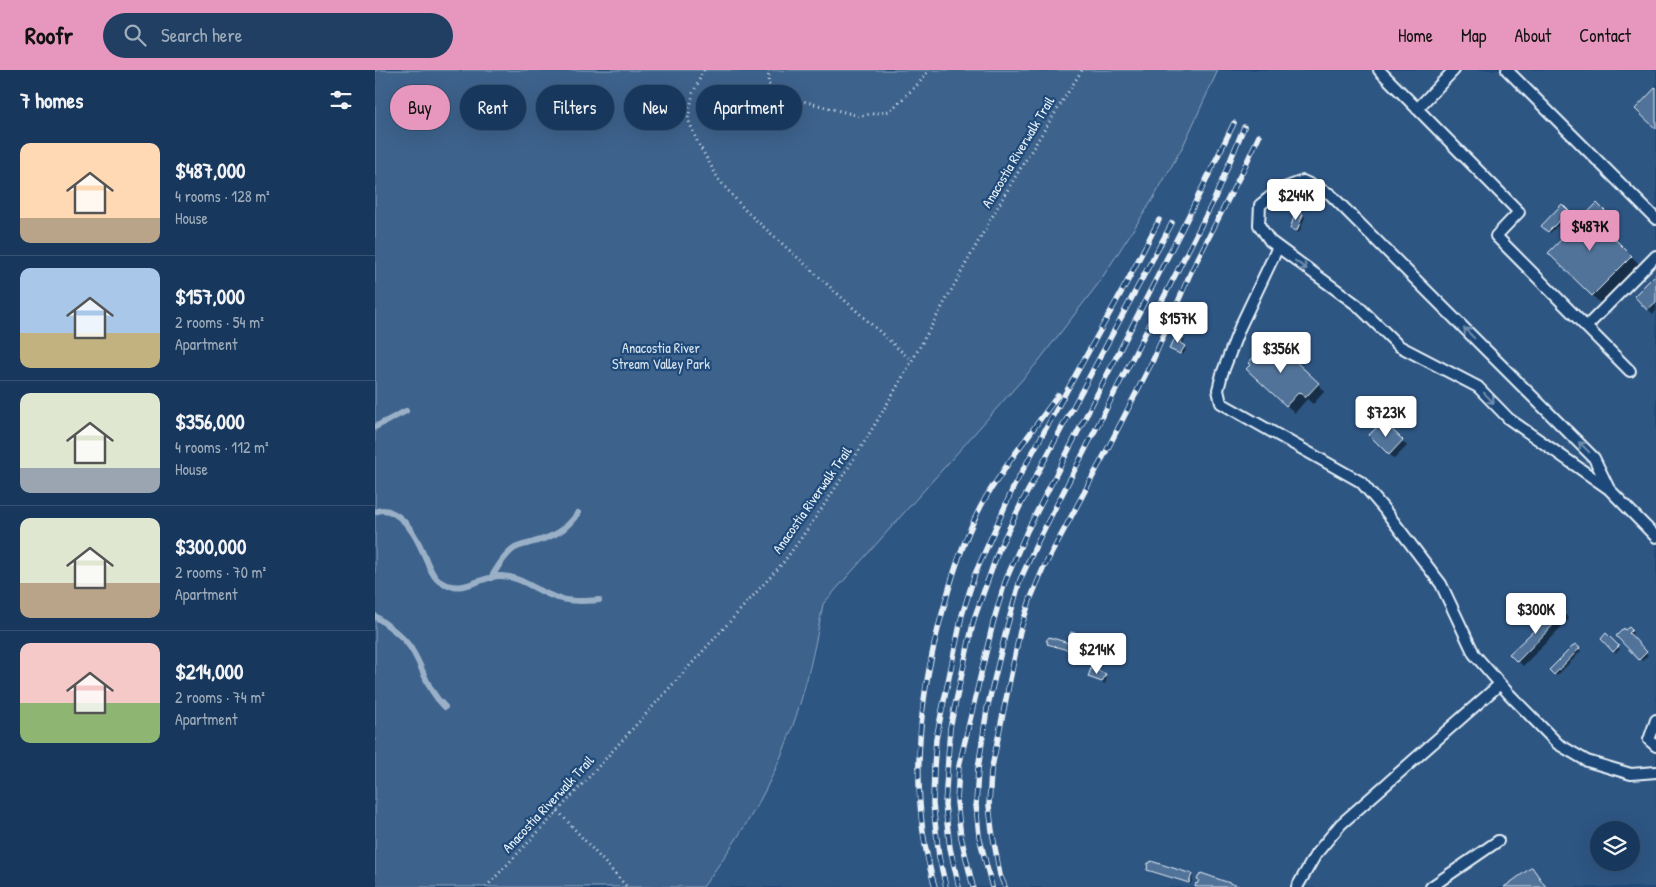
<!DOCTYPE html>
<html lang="en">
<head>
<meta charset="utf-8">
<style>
  body { margin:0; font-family:"Patrick Hand",sans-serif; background:#203f62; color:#f1f3f6; height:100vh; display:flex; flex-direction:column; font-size:19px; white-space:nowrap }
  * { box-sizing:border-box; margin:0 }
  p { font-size:16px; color:#9eacbb }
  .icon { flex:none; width:28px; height:28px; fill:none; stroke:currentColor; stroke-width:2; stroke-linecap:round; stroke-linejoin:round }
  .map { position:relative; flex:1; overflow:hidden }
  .details { display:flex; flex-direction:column; background:#17385c; width:375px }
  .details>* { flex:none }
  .hud { position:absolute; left:15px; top:15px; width:475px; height:45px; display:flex; gap:10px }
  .controls { position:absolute; left:1215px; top:751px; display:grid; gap:10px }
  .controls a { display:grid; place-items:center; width:50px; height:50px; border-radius:50%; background:#17385c; box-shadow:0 5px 20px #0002,0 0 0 1px #365272; font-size:25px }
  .price { position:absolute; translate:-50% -42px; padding:0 11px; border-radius:5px; background:#fff; color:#222; font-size:16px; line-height:32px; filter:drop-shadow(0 1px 2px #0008) }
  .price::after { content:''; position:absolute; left:50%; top:30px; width:15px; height:11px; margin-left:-8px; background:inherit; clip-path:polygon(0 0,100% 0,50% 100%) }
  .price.current { background:#e797bd; color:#111 }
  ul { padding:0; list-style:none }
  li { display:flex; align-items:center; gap:15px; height:125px; padding:0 20px }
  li+li { border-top:1px solid #365272 }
  li span { display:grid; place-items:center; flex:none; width:140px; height:100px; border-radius:10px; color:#555 }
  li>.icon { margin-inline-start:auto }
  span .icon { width:60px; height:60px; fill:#fffc; stroke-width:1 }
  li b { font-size:21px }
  h2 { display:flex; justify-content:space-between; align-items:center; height:60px; padding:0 20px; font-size:21px }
  .chip { padding:0 18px; border-radius:22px; background:#17385c; box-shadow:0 5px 20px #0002,0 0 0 1px #365272; font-size:18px; line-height:45px }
  .chip.current { background:#e797bd; color:#111 }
  header { display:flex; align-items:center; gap:30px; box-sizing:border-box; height:70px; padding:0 25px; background:#e797bd; color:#111 }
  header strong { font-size:24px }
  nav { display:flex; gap:28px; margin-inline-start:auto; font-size:18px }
  .search { width:350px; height:45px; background:#203f62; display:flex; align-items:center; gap:12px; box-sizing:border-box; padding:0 18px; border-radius:28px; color:#9eacbb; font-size:19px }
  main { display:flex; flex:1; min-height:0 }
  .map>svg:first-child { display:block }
  .built { fill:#2e5683; fill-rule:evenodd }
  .green { fill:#3c628c; stroke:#92aac2 }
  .shadow { fill:#0007 }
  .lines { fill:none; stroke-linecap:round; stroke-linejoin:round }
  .stream { stroke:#9ab0c7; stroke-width:6 }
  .building { fill:#517399; stroke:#e8f1f8 }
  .lane-casing { stroke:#e8f1f8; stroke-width:14 }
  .path { stroke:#e8f1f8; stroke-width:3; stroke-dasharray:1 4; stroke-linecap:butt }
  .lane { stroke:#1f4a7a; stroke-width:10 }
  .rail-casing { stroke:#e8f1f8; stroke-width:5.5 }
  .rail { stroke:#1f4a7a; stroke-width:4; stroke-dasharray:11; stroke-linecap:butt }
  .oneway { stroke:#6f8dac }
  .labels { text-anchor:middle; stroke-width:4.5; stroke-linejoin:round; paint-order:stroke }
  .street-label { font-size:14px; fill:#e8f1f8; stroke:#1f4a7a }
  .park-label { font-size:14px; fill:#d7e3ed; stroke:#1f4a7a }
</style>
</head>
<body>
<header>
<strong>Roofr</strong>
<div class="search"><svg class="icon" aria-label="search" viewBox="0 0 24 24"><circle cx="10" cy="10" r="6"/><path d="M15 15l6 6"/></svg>Search here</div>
<nav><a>Home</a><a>Map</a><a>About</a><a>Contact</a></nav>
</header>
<main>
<section class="details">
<h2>7 homes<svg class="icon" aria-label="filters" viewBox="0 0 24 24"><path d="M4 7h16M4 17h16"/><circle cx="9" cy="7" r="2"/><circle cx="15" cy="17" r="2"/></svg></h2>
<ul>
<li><span style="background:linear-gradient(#ffd9b3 75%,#b9a48a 0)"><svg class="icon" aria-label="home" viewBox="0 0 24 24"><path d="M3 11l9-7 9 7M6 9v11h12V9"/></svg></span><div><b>$487,000</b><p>4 rooms · 128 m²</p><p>House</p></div></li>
<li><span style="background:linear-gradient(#a9c7e8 65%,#c2b280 0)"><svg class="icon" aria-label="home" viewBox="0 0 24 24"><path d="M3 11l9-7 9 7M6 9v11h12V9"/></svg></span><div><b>$157,000</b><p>2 rooms · 54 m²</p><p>Apartment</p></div></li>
<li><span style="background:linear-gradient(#dfe7d0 75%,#9aa5b1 0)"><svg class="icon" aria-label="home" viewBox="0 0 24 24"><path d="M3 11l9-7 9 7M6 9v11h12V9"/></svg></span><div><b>$356,000</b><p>4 rooms · 112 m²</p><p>House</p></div></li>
<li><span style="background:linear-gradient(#dfe7d0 65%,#b9a48a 0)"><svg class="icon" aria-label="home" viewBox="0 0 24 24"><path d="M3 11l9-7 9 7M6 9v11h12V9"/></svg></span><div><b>$300,000</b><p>2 rooms · 70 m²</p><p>Apartment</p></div></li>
<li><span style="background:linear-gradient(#f6c9c9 60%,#8fb573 0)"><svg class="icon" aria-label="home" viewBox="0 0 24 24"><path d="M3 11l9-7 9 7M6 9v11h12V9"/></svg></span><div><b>$214,000</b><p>2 rooms · 74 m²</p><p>Apartment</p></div></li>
</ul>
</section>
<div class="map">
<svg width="1281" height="817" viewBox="0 0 1281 817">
  <rect width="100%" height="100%" fill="#1f4a7a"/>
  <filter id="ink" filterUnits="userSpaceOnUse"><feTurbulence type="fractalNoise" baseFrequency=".02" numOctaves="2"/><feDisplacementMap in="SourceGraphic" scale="10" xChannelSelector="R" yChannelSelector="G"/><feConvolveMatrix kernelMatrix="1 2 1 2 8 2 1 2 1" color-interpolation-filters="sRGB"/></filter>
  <g filter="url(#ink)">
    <path class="built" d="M 843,0 L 1281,0 L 1281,817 L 328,817 L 365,764 L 384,731 L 401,697 L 419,654 L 431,618 L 440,581 L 448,534 L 662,293 L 723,214 L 778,129 L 808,76 ZM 1224,760 L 1256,760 L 1256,792 L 1224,792 Z"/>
    <path class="green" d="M 0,0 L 843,0 L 808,76 L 778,129 L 723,214 L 662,293 L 448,534 C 435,606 420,665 385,730 C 368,761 348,789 328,817 L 0,817 Z"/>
    <path class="shadow" d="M 1222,135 L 1241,153 L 1232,162 L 1264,194 L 1225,233 L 1175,183 Z
      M 1187,136 L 1195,144 L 1175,163 L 1168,156 Z
      M 928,145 L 930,147 L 924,163 L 917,159 Z
      M 1281,206 L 1281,241 L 1278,244 L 1260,226 Z
      M 808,267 L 810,269 L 806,276 L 811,279 L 808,285 L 796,279 Z
      M 880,306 L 943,314 L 950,321 L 938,334 L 932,329 L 920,343 Z
      M 1008,352 L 1032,376 L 1019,389 L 995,365 Z
      M 1184,538 L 1194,549 L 1148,596 L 1136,584 Z
      M 1254,559 L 1258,563 L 1255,566 L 1273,585 L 1267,591 L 1242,566 Z
      M 1231,565 L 1245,579 L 1241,583 L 1227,569 Z
      M 705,566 L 707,569 L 705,575 L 695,570 Z
      M 673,570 L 709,579 L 712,581 L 711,586 L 675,576 Z
      M 1200,575 L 1206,581 L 1182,606 L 1176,600 Z
      M 730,605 L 732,607 L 730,614 L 714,606 Z
      M 773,799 L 816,805 L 818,807 L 816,814 L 776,802 Z"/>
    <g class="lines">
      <path class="stream" d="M 0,357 L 31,341
        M 0,442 C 6,439 13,440 18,443 C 35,452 45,474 52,492 C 55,498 58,507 64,511 C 88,526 104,506 126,506 C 146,506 164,523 183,528 C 196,532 210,531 224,530
        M 116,508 C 122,498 130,484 140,478 C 146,475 153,474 159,472 C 180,466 190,461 203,443
        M 0,546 C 12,555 29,566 37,580 C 50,601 51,619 70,637"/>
    </g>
    <path class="building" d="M 1281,17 L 1281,59 L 1260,39 Z
      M 1222,133 L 1234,145 L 1225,154 L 1257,186 L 1217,226 L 1173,183 Z
      M 1187,134 L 1194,141 L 1173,162 L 1166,156 Z
      M 921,141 L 928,144 L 922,161 L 915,159 Z
      M 1281,204 L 1281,232 L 1272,240 L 1259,226 Z
      M 803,263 L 809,266 L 805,273 L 810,276 L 805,284 L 794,279 Z
      M 893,272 L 902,280 L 905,277 L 944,313 L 930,328 L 924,322 L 911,336 L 871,299 L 875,295 L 873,293 Z
      M 1008,351 L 1028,370 L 1014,385 L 994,365 Z
      M 1184,537 L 1190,543 L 1142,592 L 1134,584 Z
      M 1254,557 L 1257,560 L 1254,563 L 1272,582 L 1264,590 L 1241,566 L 1249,558 L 1250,560 Z
      M 696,562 L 706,565 L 703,573 L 694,570 Z
      M 1231,563 L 1244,576 L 1238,582 L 1226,569 Z
      M 674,567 L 710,578 L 709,585 L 672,574 L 673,572 L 671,571 Z
      M 1200,574 L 1205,578 L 1179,605 L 1174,600 Z
      M 716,598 L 731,604 L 727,612 L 713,607 Z
      M 776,791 L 817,804 L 814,813 L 772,800 L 773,793 L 775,793 Z
      M 1157,797 L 1171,817 L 1129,817 Z
      M 826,803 L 866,817 L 820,817 L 821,813 L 822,814 L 824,810 L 822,809 Z"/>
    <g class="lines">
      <g class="lane-casing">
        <path id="lane" d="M 1004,0 L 1144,142 L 1121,166 L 1255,301
          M 1132,0 L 1281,149
          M 1042,39 L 1079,0
          M 903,177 L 865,257 L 847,304 L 843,320 L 846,333 L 986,412 L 1009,439 L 1066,514 L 1099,584 L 1134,624 L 1183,674 L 1212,691 L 1256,704 L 1281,702
          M 1211,257 L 1281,186
          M 1234,419 L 1219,388 L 955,124 L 928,111 L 904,120 L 885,135 L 884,155 L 895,171 L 982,235 L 1024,276 L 1103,317 L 1134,349 L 1234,419 L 1281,467
          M 1281,650 L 1274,670 L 1281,676
          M 922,817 L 941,784 L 966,754 L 1125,614
          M 1056,817 L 1123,771"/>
      </g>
      <path class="path" d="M 329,0 L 318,23 L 313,49 L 323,73 L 344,110 L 371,141 L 537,291
        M 394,0 L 393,14 L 413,27 L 484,46 L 515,41 L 545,12 L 554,0
        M 183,741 L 252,817
        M 111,817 L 183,741 L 407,494 C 494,379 558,250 629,126 C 654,83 681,42 707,0"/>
      <use href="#lane" class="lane"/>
      <g class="rail-casing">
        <path id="rail" d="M 560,817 C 532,723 543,626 570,533 C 580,496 592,460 611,427 C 618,415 627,404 634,392 C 650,370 667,347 683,325
          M 571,817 L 564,787 L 558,734 L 559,698 L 561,669 L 587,545 L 600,504 L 639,416 L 752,212 L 784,150
          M 584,817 L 575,778 L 570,735 L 575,658 L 599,549 L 624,479 L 647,432 L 797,153
          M 598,817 L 586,767 L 582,732 L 584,696 L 618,553 L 630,512 L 652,461 L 813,147 L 859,53
          M 617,817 L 604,766 L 601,735 L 603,699 L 612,639 L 632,557 L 645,510 L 663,471 L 839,130 L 869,57
          M 630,817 L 625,805 L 617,761 L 614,735 L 616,702 L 645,561 L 655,530 L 668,499 L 733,378 L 778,290 L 815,204 L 869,98 L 884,66"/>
      </g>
      <use href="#rail" class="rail"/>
    </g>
    <defs><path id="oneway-shaft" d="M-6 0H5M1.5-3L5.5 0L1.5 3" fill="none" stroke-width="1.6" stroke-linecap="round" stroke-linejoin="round" transform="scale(1.25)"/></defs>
    <g class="oneway">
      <use href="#oneway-shaft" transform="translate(926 195) rotate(36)"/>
      <use href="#oneway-shaft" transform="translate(1094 263) rotate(-135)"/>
      <use href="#oneway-shaft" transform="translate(1114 328) rotate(46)"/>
      <use href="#oneway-shaft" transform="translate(1209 377) rotate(-135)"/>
    </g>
  </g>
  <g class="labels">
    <g class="street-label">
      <text transform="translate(643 82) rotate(-59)" y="5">Anacostia Riverwalk Trail</text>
      <text transform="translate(437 430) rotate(-55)" y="5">Anacostia Riverwalk Trail</text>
      <text transform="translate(173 734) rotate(-47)" y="5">Anacostia Riverwalk Trail</text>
    </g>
    <g class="park-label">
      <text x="286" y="283">Anacostia River<tspan x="286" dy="16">Stream Valley Park</tspan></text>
    </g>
  </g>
</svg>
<div class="controls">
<a><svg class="icon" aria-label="layers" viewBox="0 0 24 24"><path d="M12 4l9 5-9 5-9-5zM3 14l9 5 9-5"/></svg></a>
</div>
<b class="price" style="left:921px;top:151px">$244K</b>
<b class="price current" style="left:1215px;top:182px">$487K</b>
<b class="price" style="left:803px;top:274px">$157K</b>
<b class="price" style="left:906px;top:304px">$356K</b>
<b class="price" style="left:1011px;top:368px">$723K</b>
<b class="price" style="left:1161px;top:565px">$300K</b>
<b class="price" style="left:722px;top:605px">$214K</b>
<div class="hud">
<a class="chip current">Buy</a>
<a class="chip">Rent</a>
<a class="chip">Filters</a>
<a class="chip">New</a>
<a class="chip">Apartment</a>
</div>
</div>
</main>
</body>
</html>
